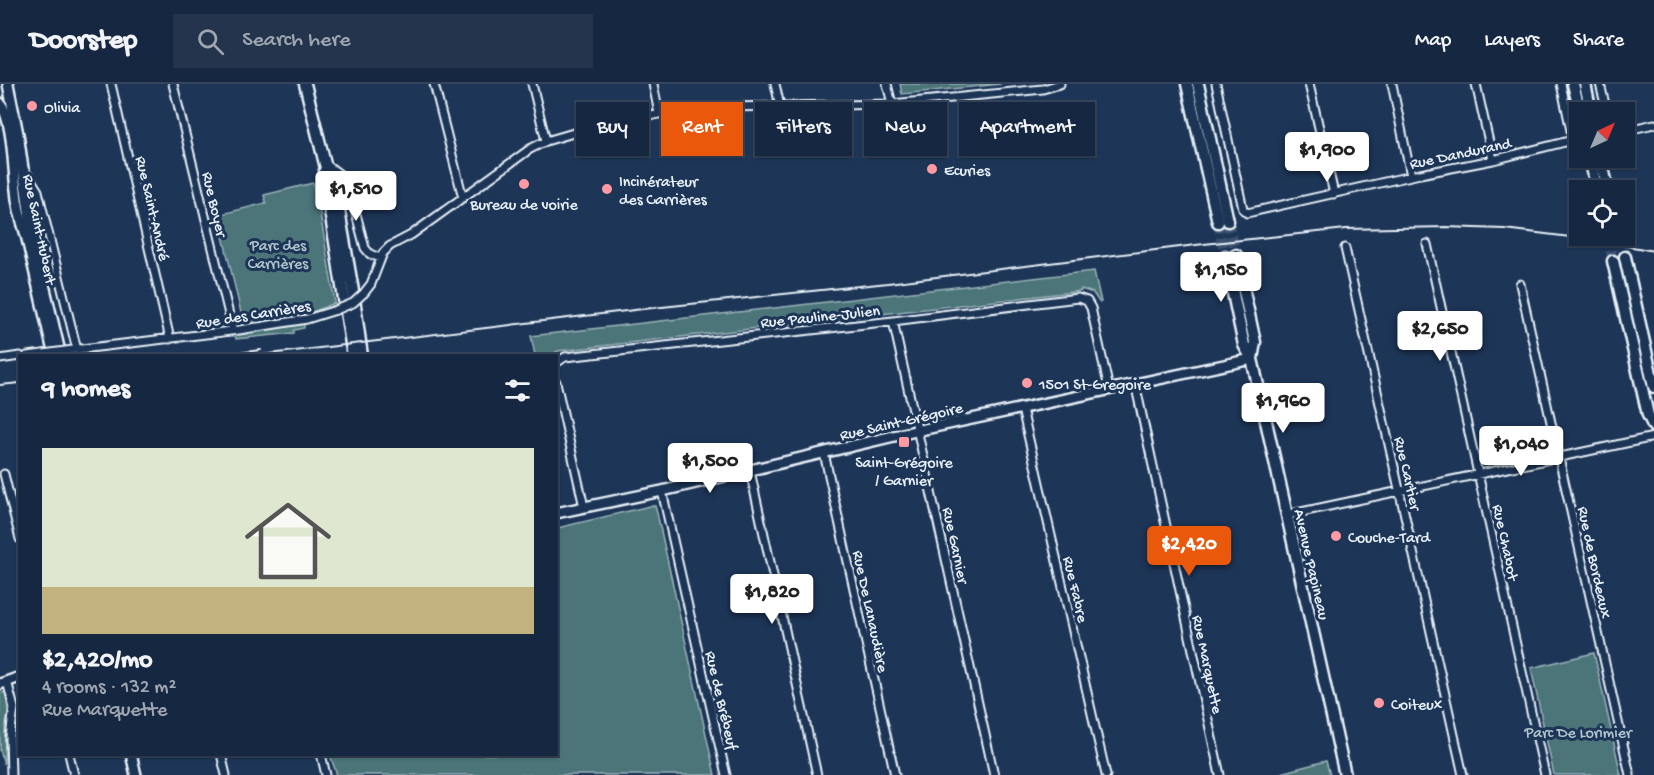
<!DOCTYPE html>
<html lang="en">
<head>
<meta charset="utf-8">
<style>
  body { margin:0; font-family:"Gochi Hand",sans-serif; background:#23344c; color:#f1f3f6; height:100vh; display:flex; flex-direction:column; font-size:22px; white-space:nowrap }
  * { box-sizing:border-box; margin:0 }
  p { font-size:20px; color:#9ea6b1 }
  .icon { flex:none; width:33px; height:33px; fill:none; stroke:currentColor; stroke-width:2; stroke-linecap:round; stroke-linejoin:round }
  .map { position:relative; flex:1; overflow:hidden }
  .drawer { position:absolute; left:18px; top:270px; width:540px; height:402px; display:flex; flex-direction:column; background:#162841; border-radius:0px; box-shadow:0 2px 4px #0004,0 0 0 2px #35445a }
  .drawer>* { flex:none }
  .guide { position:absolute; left:576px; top:18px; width:570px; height:54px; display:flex; gap:12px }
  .needle { width:39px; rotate:44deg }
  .controls { position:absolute; left:1569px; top:18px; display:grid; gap:12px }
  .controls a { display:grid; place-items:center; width:66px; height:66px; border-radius:0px; background:#162841; box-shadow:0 2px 4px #0004,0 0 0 2px #35445a; font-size:30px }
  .price { position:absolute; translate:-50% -51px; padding:0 14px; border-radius:6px; background:#fff; color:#222; font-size:20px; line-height:39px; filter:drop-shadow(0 2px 3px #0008) }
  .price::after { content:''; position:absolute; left:50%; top:36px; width:18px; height:14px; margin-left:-9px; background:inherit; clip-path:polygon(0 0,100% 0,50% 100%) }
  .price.current { background:#ea580c; color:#fff }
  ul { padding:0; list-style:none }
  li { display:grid; align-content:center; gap:12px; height:318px; padding:0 24px }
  li span { display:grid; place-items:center; height:186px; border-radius:0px; color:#555 }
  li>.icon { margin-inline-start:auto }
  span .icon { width:108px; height:108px; fill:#fffc; stroke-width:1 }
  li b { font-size:26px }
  h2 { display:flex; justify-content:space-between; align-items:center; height:72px; padding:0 24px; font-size:26px }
  .pill { padding:0 21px; border-radius:0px; background:#162841; box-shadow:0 2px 4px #0004,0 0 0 2px #35445a; font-size:21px; line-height:54px }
  .pill.current { background:#ea580c; color:#fff }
  header { display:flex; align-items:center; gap:36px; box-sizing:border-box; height:84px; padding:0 30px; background:#162841; border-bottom:2px solid #35445a }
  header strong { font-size:28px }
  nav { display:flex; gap:33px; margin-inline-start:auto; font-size:21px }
  .search { width:420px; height:54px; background:#23344c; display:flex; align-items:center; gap:15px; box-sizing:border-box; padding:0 21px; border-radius:0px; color:#9ea6b1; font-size:22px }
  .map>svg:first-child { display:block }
  .green { fill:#4c7579; stroke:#9ab3b8; stroke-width:1.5 }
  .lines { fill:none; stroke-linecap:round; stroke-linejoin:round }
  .secondary-tunnel { stroke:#3b516f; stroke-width:10; stroke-dasharray:10 5; stroke-linecap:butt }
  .minor-casing { stroke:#e8f1f8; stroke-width:11 }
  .tertiary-casing { stroke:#e8f1f8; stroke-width:14 }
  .secondary-casing { stroke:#e8f1f8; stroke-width:15 }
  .minor { stroke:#1d3557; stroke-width:7 }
  .tertiary { stroke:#1d3557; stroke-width:9 }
  .secondary { stroke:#1d3557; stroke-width:10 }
  .rail { stroke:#e8f1f8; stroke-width:2 }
  .minor-bridge-casing { stroke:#e8f1f8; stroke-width:11; stroke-linecap:butt }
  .minor-bridge { stroke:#1d3557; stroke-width:7 }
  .poi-dot { fill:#ff9aa2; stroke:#1d3557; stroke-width:2 }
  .labels { text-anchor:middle; stroke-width:6; stroke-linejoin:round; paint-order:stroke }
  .poi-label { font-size:16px; fill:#e8f1f8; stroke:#1d3557; text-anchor:start }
  .street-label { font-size:16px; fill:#e8f1f8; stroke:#1d3557 }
  .park-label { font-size:16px; fill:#b1c6cc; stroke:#1d3557 }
</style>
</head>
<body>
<header>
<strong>Doorstep</strong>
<div class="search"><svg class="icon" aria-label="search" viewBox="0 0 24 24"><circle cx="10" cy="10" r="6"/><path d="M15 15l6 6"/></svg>Search here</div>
<nav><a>Map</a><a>Layers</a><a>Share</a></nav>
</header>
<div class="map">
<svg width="1654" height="691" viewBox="0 0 1654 691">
  <rect width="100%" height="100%" fill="#1d3557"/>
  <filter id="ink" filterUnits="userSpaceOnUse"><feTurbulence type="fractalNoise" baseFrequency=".0167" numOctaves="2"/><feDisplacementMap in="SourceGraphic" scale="12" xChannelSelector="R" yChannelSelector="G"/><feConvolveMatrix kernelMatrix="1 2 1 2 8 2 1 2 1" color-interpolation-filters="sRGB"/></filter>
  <g filter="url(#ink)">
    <path class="green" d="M 900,0 L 1001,0 L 902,10 Z
      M 313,99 L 319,123 L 335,219 L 315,227 L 245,238 L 242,233 L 218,131 L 266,119 L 264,111 Z
      M 1094,187 L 1101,218 L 1099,218 L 1093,209 L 1081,205 L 1081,207 L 558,267 L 551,271 L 535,271 L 531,252 Z
      M 304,240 L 304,244 L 294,246 L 294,249 L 236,255 L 235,251 Z
      M 650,422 L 655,422 L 657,429 L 715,691 L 337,691 L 330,671 L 556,670 L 557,444 Z
      M 1594,569 L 1621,691 L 1554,691 L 1531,584 Z
      M 6,608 L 8,630 L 5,646 L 4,680 L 0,666 L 0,609 Z
      M 1326,677 L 1330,691 L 1280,691 L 1280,689 Z"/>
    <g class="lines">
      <path class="secondary-tunnel" d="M 1228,137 L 1236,171
        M 1218,138 L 1225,172
        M 1607,152 L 1613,177
        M 1619,152 L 1625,173"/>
      <g class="minor-casing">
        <path id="minor" d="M 111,0 L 170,255
          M 173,0 L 233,247
          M 434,0 L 463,114
          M 532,0 L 546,57
          M 653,0 L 659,30
          M 775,0 L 780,22
          M 887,0 L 892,20
          M 1216,0 L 1243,125 L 1247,129 L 1420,90 L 1493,76 L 1573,56 L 1561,0
          M 1309,0 L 1334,110
          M 1392,0 L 1411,92
          M 1476,0 L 1493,76
          M 1600,0 L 1607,28
          M 1624,47 L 1654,40
          M 327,81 L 347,96 L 365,164 L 370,170 L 380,174
          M 24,85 L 38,107 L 77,266
          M 1427,160 L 1545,691
          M 1345,164 L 1463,691
          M 1520,200 L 1630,691
          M 364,209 L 371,200 L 383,169 L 390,162 L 411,151 L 530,65 L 546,57 L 577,48 L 659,30 L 723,23 L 892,20 L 1043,5 L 1060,0
          M 893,237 L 994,691
          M 73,266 L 239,246 L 307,235 L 336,226
          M 27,272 L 43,270
          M 0,275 L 20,272
          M 556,279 L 565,273 L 893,237 L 1078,214 L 1087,217 L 1091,224 L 1109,305
          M 556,298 L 584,423
          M 1135,299 L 1220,691
          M 1022,325 L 1106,691
          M 824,369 L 895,691
          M 750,387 L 817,691
          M 4,390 L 20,455
          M 662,407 L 726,691
          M 1287,431 L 1654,353
          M 7,597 L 14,624 L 10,653 L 11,691
          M 69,670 L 74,691
          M 221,670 L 226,691
          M 321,670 L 326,691"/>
      </g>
      <g class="tertiary-casing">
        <path id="tertiary" d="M 8,0 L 18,50 L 33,154 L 61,272
          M 0,19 C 13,36 13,83 16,106 C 17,121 21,136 26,151 L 54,272
          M 556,429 L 662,407 L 911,348 L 1252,275
          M 0,600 L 20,593
          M 131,670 L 136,691"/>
      </g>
      <g class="secondary-casing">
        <path id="secondary" d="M 305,0 L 325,80 L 334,98 L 353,207 L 362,272
          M 1187,0 L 1218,138
          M 1198,0 L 1228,137
          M 1573,0 L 1580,28
          M 1585,0 L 1591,28
          M 1590,74 L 1597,106
          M 1601,74 L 1608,106
          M 325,86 L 328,114 L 353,272
          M 1236,171 L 1255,258 L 1252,275
          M 1225,172 L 1244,261 L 1252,275 L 1255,288 L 1345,691
          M 1625,173 L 1654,303
          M 1613,177 L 1648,331 L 1654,343"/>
      </g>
      <use href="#minor" class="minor"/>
      <use href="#tertiary" class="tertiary"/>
      <use href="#secondary" class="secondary"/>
      <path class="rail" d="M 212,272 L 261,266
        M 253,272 L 643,225 L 888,199 L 1204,160 L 1346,145 L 1446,143 L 1504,145 L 1595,156 L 1654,167
        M 0,301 L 20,299"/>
      <g class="minor-bridge-casing">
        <path id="minor-bridge" d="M 336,226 L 353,219 L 364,209
          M 43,270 L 73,266"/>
      </g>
      <use href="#minor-bridge" class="minor-bridge"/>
    </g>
  </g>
  <g class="poi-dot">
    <circle cx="32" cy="22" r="6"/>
    <circle cx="932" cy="85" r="6"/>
    <circle cx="524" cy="100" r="6"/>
    <circle cx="607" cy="105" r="6"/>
    <circle cx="1027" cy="299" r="6"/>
    <rect x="898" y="352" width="12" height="12" rx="3"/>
    <circle cx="1336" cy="452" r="6"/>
    <circle cx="1379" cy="619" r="6"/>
  </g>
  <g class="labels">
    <g class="poi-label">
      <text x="44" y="28">Olivia</text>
      <text x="944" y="91">Ecuries</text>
      <text x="619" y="102">Incinérateur<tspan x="619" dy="18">des Carrières</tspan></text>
      <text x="524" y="125" text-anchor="middle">Bureau de voirie</text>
      <text x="1039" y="305">1501 St-Gregoire</text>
      <text x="904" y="383" text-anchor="middle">Saint-Grégoire<tspan x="904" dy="18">/ Garnier</tspan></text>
      <text x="1348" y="458">Couche-Tard</text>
      <text x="1391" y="625">Coiteux</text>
    </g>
    <g class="street-label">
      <text transform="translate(1460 68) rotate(-12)" y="6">Rue Dandurand</text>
      <text transform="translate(216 120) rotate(77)" y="6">Rue Boyer</text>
      <text transform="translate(154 124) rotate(77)" y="6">Rue Saint-André</text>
      <text transform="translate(41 145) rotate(78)" y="6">Rue Saint-Hubert</text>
      <text transform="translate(253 229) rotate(-9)" y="6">Rue des Carrières</text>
      <text transform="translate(820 231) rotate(-6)" y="6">Rue Pauline-Julien</text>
      <text transform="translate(901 336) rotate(-13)" y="6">Rue Saint-Grégoire</text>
      <text transform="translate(1409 389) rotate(77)" y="6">Rue Cartier</text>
      <text transform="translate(1507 458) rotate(78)" y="6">Rue Chabot</text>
      <text transform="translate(957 461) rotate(78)" y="6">Rue Garnier</text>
      <text transform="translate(1596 478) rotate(78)" y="6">Rue de Bordeaux</text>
      <text transform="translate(1313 480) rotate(77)" y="6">Avenue Papineau</text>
      <text transform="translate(1077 505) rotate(77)" y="6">Rue Fabre</text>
      <text transform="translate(872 527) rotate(78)" y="6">Rue De Lanaudière</text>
      <text transform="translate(1209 580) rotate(78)" y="6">Rue Marquette</text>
      <text transform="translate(723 616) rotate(77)" y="6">Rue de Brébeuf</text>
    </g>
    <g class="park-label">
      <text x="278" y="166">Parc des<tspan x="278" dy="18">Carrières</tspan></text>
      <text x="1578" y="653">Parc De Lorimier</text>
    </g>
  </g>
</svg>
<div class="controls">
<a><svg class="needle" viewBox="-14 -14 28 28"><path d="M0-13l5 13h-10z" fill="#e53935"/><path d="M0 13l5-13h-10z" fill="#9ea6b1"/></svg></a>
<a><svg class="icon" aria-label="locate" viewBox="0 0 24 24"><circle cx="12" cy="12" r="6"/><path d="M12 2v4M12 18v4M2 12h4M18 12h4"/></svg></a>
</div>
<b class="price" style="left:1327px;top:99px">$1,900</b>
<b class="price" style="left:356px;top:138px">$1,510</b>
<b class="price" style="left:1221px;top:219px">$1,150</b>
<b class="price" style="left:1440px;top:278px">$2,650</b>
<b class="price" style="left:1283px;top:350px">$1,960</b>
<b class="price" style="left:1521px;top:393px">$1,040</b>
<b class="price" style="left:710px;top:410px">$1,500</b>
<b class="price current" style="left:1189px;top:493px">$2,420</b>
<b class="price" style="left:772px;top:541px">$1,820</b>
<div class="guide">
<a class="pill">Buy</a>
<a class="pill current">Rent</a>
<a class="pill">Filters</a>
<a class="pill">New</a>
<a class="pill">Apartment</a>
</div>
<section class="drawer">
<h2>9 homes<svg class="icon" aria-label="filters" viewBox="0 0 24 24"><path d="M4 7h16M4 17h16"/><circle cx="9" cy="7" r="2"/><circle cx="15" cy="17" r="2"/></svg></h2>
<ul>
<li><span style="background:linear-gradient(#dfe7d0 75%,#c2b280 0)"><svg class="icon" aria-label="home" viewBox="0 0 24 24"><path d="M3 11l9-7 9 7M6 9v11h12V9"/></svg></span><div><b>$2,420/mo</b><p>4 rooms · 132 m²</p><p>Rue Marquette</p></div></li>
</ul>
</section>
</div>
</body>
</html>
